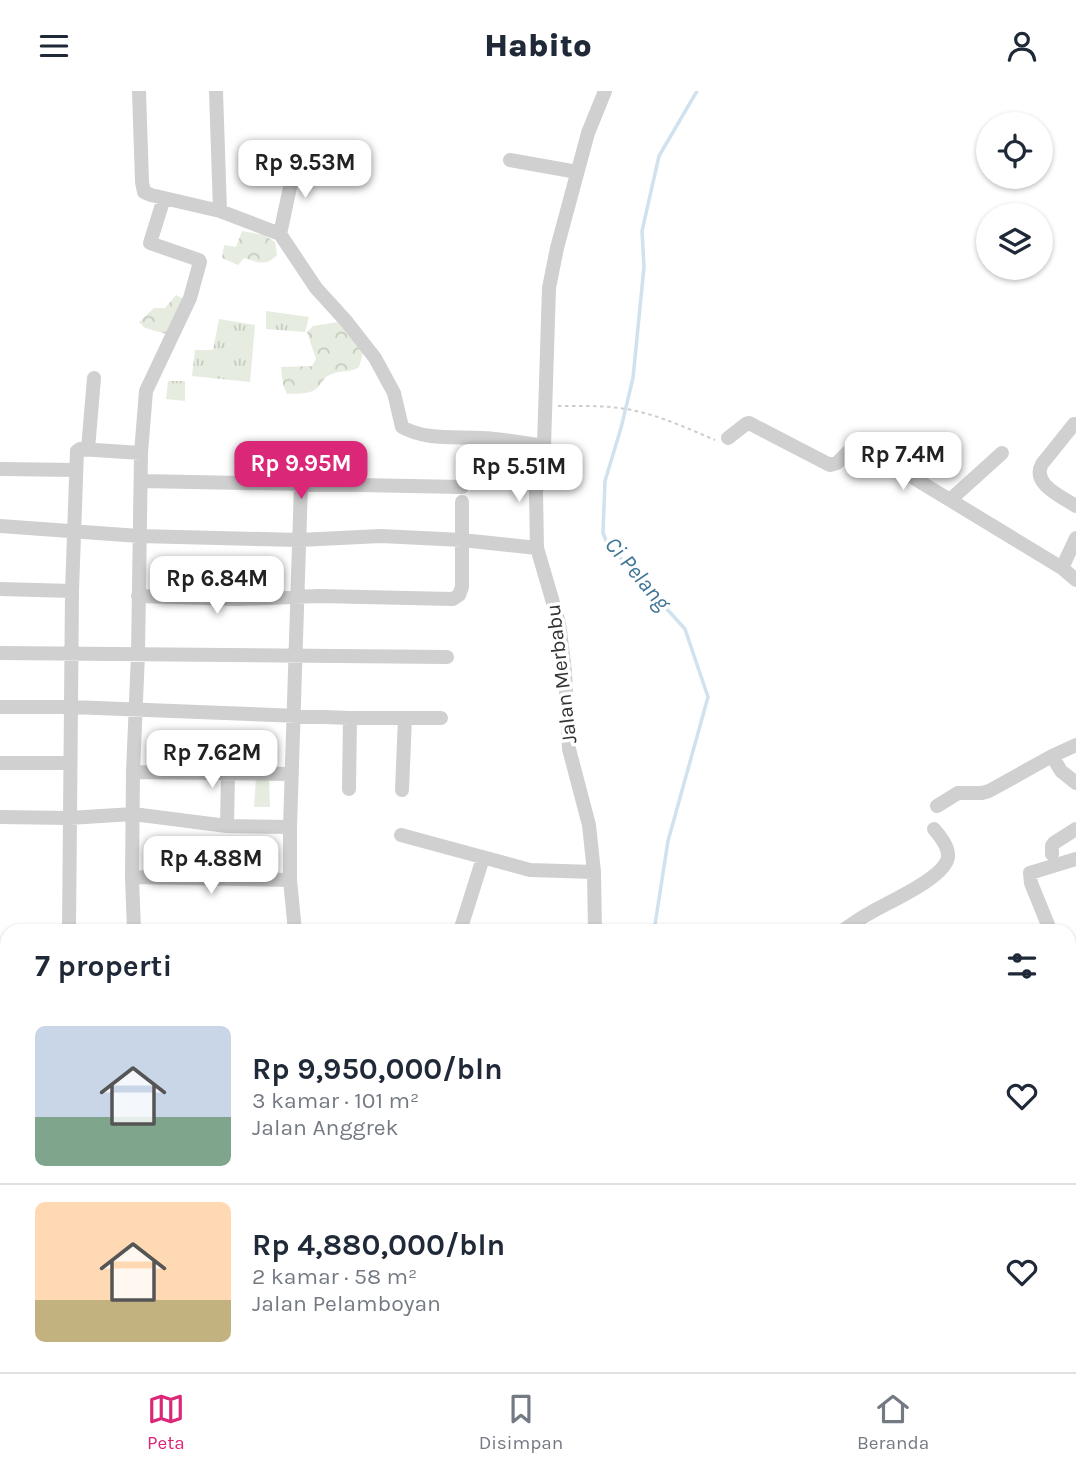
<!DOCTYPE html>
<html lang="id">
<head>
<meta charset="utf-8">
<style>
  body { margin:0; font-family:Karla,sans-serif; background:#f6f6f7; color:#1f2937; height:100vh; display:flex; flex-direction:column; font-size:26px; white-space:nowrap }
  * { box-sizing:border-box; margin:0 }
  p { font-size:23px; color:#747a83 }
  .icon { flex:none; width:38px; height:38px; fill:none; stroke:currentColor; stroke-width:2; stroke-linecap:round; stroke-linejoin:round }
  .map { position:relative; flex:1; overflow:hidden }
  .panel { position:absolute; left:0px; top:833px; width:1076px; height:448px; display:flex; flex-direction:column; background:#fff; border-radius:21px 21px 0 0; box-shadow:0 2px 5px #0004 }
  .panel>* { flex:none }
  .tools { position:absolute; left:976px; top:21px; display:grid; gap:14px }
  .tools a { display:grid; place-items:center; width:77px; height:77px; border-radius:50%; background:#fff; box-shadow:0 2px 5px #0004; font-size:35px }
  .price { position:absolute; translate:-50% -60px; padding:0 16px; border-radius:14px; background:#fff; color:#222; font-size:23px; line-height:46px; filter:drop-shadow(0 2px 4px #0008) }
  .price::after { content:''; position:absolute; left:50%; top:42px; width:21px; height:16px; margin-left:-10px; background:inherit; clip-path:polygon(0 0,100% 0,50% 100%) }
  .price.on { background:#db2777; color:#fff }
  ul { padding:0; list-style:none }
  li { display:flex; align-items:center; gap:21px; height:175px; padding:0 35px }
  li+li { border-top:2px solid #e0e1e3 }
  li span { display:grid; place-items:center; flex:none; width:196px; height:140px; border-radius:10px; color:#555 }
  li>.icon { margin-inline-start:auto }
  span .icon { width:84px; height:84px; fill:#fffc; stroke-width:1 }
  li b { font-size:30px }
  h2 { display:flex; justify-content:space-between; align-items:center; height:84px; padding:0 35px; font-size:30px }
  header { display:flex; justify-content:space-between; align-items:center; height:91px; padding:0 35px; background:#fff; font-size:32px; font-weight:800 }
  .tabs { display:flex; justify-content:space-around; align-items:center; height:98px; border-top:2px solid #e0e1e3; background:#fff; font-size:19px; color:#747a83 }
  .tabs a { display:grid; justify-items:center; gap:4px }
  .tabs .on { color:#db2777 }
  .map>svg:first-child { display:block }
  .grass { fill:url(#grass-tufts) }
  .forest { fill:url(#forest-crowns) }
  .pitch { fill:#e6ecdf }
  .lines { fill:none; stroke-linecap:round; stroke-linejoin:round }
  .stream { stroke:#cfe2ee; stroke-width:3.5 }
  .path { stroke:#cdcdcd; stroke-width:2; stroke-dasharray:3.5 3.5; stroke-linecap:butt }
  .minor { stroke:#d0d0d0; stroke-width:14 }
  .labels { text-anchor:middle; stroke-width:7; stroke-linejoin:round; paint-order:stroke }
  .street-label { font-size:21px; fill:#333; stroke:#fff }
  .water-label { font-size:23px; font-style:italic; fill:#3f7597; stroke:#fff }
</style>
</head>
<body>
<header><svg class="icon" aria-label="menu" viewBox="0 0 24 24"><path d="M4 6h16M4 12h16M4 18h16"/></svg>Habito<svg class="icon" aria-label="person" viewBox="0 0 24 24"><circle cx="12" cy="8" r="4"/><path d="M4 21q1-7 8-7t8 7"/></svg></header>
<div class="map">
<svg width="1076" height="1281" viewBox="0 0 1076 1281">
  <defs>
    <pattern id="grass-tufts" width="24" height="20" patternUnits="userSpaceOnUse" patternTransform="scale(1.75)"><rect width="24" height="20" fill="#e6ecdf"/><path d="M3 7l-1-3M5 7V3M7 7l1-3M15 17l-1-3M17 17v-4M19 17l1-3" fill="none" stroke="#c6cbc0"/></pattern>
    <pattern id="forest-crowns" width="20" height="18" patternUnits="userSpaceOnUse" patternTransform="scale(1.75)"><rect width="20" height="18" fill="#e6ecdf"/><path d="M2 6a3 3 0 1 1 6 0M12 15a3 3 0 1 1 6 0" fill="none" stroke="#c6cbc0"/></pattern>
  </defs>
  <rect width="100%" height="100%" fill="#fff"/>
  <path class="grass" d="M 266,220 L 309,226 L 305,241 L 266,238 Z
    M 219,228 L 255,234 L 250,291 L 192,285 L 195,259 L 213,259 Z
    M 168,290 L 185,290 L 185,310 L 166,308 Z"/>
  <path class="forest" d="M 242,140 L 264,144 L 275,151 L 277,164 C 266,176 257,171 244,167 L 238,174 L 222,167 L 224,154 L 236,156 Z
    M 176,204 L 183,208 L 166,243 L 145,237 L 139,231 L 154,217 L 165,217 Z
    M 338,231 L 363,262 L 359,276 C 351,282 341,279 332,283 C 325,285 323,290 319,295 C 312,304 298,302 287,303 L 283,294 L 281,276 L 312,275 L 316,268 L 307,241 L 313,235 Z
    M 0,992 L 5,992 L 0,1162 Z"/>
  <path class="pitch" d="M 256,687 L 269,688 L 270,716 L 254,716 Z"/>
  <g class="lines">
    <path class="stream" d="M 654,840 L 668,750 L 708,606 L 685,538 L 607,452 L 603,442 L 605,390 L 621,337 L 633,287 L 644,176 L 642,140 L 659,65 L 697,0
      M 501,1281 L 506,1274"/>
    <path class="path" d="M 558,315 C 584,315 610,314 636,320 C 663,326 689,338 715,349"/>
    <path class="minor" d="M 139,0 L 142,91 L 144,101 L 151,104 L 220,120 L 280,143 L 316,197 L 346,230 L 375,267 L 394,302 L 402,336 C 427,350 456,345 483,347 C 504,348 524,352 544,355
      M 216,0 L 220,120
      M 510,69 L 577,81
      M 280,143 L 296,68
      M 1074,333 L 1042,373 C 1031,393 1062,406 1076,415
      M 728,347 L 746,333 L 749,332 L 830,374 L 837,372 L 855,354 L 861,355 L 1062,477 L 1076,489
      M 88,358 L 94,287
      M 0,378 L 76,379
      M 141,390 L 462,396
      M 950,409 L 1002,362
      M 0,435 L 139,445 L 299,449 L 381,445 L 462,449 L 537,457
      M 1062,477 L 1076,447
      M 0,498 L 72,500
      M 138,505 L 238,508 L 319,505 L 453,508 L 459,504 L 462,496 L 462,411
      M 0,562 L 447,566
      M 0,616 L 71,616 L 350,627 L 441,627
      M 1052,665 L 1061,680 L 1076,692
      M 0,672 L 69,672
      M 133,681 L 292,683
      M 349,698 L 350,627
      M 402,699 L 405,627
      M 937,715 L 958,702 L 982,702 L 989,700 L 1052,665 L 1076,654
      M 0,726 L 69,727 L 133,723 L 227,735 L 290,736
      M 227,735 L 228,682
      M 401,744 L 530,779 L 594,781
      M 1052,763 L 1052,755 L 1054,752 L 1076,738
      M 132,786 L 290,789
      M 69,840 L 72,500 L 77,360 L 80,358 L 141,362
      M 134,840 L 132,786 L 133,681 L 138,563 L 141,362 L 146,300 L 190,207 L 200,171 L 199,169 L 150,152 L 164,107
      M 295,840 L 290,789 L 290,736 L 301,393
      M 460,840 L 483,767
      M 595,840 L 594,781 L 589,734 L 569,658 L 565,580 L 559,532 L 537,457 L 536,401 L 544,355 L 549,197 L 557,157 L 588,42 L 605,0
      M 842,840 C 851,834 860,827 870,822 C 888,811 945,787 948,766 C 949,756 940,745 934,738
      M 1045,840 L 1048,837 L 1048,834 L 1031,792 L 1030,782 L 1076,768
      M 0,909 L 7,909
      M 1069,910 L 1076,908
      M 1069,942 L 1076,939
      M 1069,1053 L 1076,1051
      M 1069,1118 L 1076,1134
      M 1069,1172 L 1076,1168
      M 917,1274 L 927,1281
      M 67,1281 L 75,1274
      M 177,1281 L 185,1274
      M 468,1281 L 474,1274
      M 713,1281 L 716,1274
      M 947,1281 L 953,1274"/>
  </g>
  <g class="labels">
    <g class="street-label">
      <text transform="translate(561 583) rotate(-97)" y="7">Jalan Merbabu</text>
    </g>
    <g class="water-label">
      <text transform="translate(638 482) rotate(50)" y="8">Ci Pelang</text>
    </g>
  </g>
</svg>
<div class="tools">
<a><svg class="icon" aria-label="locate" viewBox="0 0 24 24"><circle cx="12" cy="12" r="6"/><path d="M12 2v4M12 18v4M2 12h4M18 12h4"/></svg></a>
<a><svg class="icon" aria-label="layers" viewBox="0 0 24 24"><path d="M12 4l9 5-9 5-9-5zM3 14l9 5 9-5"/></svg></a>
</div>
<b class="price" style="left:305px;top:109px">Rp 9.53M</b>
<b class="price" style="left:903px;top:401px">Rp 7.4M</b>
<b class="price on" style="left:301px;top:410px">Rp 9.95M</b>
<b class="price" style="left:519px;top:413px">Rp 5.51M</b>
<b class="price" style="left:217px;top:525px">Rp 6.84M</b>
<b class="price" style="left:212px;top:699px">Rp 7.62M</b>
<b class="price" style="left:211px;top:805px">Rp 4.88M</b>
<section class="panel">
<h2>7 properti<svg class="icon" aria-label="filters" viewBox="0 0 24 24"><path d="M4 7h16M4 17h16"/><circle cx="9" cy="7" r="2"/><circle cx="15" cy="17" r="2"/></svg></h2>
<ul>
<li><span style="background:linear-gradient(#c9d6e8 65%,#7fa58c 0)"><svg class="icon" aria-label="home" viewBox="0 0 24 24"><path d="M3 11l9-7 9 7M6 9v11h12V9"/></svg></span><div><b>Rp 9,950,000/bln</b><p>3 kamar · 101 m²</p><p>Jalan Anggrek</p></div><svg class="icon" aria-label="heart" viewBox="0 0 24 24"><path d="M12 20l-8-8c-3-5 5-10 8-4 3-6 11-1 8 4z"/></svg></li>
<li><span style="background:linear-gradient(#ffd9b3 70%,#c2b280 0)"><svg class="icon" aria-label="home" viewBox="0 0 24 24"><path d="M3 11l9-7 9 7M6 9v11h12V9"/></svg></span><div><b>Rp 4,880,000/bln</b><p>2 kamar · 58 m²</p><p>Jalan Pelamboyan</p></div><svg class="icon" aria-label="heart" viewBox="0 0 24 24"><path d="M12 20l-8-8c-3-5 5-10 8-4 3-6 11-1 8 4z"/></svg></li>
</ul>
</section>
</div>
<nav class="tabs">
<a class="on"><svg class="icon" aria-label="map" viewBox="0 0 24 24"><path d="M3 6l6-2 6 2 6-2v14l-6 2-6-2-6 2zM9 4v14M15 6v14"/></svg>Peta</a>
<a><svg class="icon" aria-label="saved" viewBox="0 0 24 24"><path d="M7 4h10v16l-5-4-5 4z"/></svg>Disimpan</a>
<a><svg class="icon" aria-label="home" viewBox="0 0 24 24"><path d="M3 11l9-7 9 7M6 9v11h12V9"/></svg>Beranda</a>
</nav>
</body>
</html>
